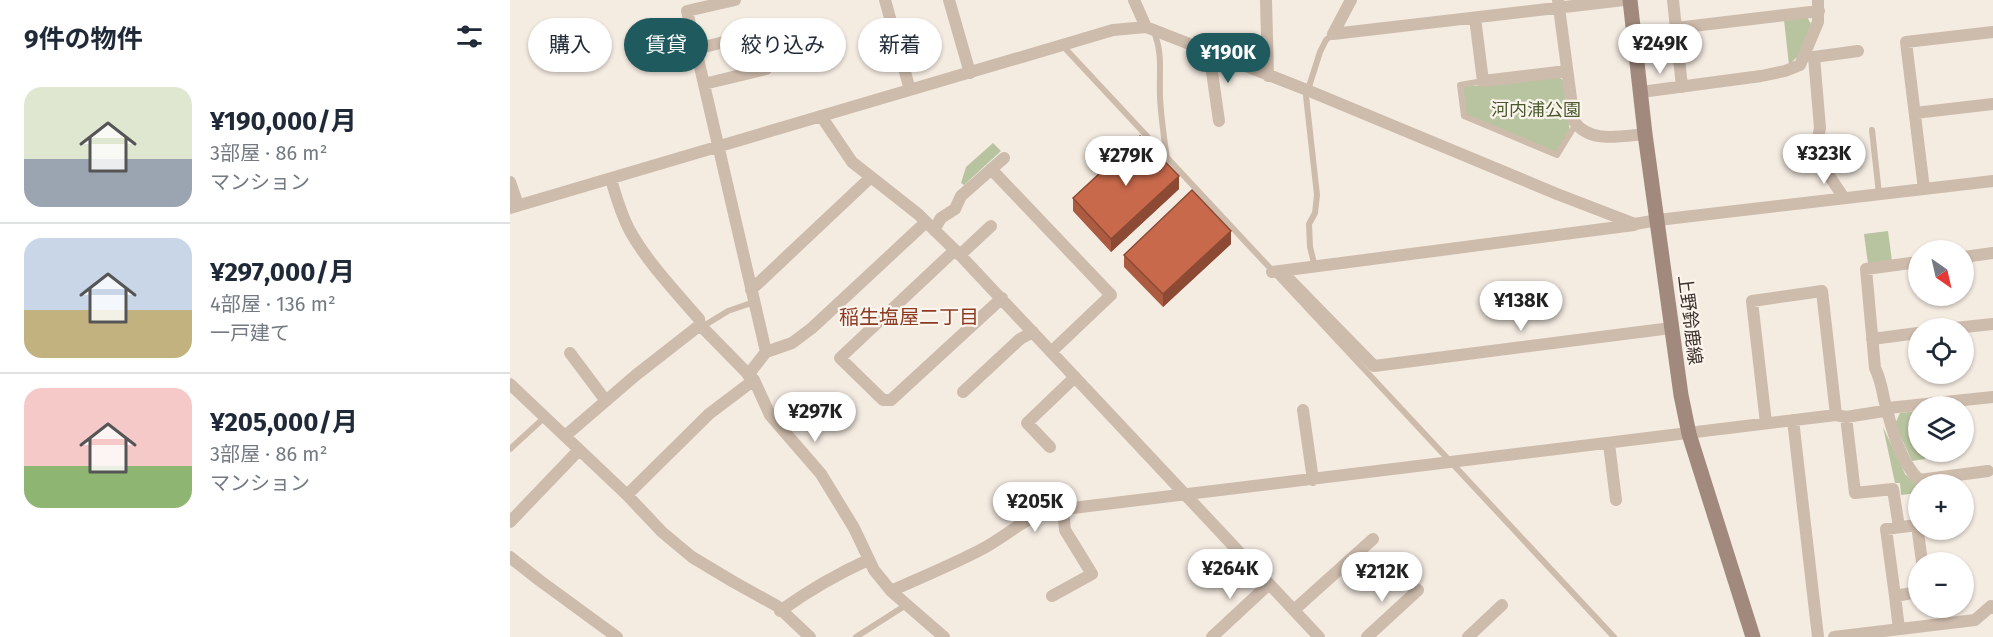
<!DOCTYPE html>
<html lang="ja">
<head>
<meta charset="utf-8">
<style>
  body { margin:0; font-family:"Fira Sans","Noto Sans JP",sans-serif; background:#f6f6f7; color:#1f2937; height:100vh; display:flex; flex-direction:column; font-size:22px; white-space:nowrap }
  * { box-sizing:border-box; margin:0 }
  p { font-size:20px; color:#747a83 }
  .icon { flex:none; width:33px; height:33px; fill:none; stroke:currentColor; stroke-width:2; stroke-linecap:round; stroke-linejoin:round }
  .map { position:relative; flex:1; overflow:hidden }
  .drawer { display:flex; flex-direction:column; background:#fff; width:510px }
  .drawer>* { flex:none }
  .hud { position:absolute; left:18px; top:18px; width:570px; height:54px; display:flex; gap:12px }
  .needle { width:39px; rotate:146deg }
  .tools { position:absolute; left:1398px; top:240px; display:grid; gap:12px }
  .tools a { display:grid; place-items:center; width:66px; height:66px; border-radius:50%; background:#fff; box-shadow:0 2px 4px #0004; font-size:30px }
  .price { position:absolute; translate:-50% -51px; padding:0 14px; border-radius:21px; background:#fff; color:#222; font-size:20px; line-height:39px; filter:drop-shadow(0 2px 3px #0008) }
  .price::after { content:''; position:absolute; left:50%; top:36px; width:18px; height:14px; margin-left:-9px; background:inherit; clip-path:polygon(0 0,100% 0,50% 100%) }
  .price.current { background:#1f5a5e; color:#fff }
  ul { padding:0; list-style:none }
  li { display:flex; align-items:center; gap:18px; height:150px; padding:0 24px }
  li+li { border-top:2px solid #e0e1e3 }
  li span { display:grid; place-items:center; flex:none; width:168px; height:120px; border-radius:18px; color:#555 }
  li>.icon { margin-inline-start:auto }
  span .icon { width:72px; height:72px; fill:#fffc; stroke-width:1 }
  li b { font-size:26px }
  h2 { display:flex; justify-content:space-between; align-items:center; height:72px; padding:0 24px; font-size:26px }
  .chip { padding:0 21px; border-radius:27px; background:#fff; box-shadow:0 2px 4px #0004; font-size:21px; line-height:54px }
  .chip.current { background:#1f5a5e; color:#fff }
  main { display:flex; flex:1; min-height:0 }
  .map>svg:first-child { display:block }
  .green { fill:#b8c4a0 }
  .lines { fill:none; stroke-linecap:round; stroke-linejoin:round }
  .lane { stroke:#cdbbac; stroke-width:6 }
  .street { stroke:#cdbbac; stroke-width:12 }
  .secondary { stroke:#a18a7d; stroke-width:15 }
  .wall { fill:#ac5a40 }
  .shaded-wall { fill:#8c4a34 }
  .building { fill:#c8694b; stroke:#8c4a34; stroke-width:1.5 }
  .labels { text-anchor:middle; stroke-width:4.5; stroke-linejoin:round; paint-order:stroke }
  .park-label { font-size:18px; fill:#4a5a2e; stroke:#fbf5ee }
  .street-label { font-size:18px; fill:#3b302b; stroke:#fbf5ee }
  .neighbourhood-label { font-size:20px; fill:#8c3b22; stroke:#fbf5ee }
</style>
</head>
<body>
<main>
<section class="drawer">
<h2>9件の物件<svg class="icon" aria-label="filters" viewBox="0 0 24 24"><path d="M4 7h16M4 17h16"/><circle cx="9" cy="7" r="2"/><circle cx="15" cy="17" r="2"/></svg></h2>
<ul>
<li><span style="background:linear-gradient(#dfe7d0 60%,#9aa5b1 0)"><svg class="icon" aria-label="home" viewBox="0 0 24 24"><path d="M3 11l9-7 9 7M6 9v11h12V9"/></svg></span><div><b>¥190,000/月</b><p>3部屋 · 86 m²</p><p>マンション</p></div></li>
<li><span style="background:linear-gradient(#c9d6e8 60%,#c2b280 0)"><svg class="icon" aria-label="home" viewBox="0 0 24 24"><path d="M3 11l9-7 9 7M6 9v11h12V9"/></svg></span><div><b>¥297,000/月</b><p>4部屋 · 136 m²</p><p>一戸建て</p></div></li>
<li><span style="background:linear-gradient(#f6c9c9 65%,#8fb573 0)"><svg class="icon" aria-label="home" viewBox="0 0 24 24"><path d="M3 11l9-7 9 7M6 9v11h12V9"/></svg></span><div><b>¥205,000/月</b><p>3部屋 · 86 m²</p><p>マンション</p></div></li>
</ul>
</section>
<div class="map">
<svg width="1483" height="637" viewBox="0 0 1483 637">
  <rect width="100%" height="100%" fill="#f4ebe1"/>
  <path class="green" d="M 1297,17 L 1301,24 L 1288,56 L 1279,65 L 1274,20 Z
    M 1047,76 L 1053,80 L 1060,132 L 1046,152 L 956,115 L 953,87 Z
    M 483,143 L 491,151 L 454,185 L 451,183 L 456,167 Z
    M 1378,231 L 1382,261 L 1358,264 L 1354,234 Z
    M 1408,411 L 1408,452 L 1414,452 L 1415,459 L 1402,461 L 1385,424 L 1390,413 Z
    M 1373,427 L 1395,474 L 1408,486 L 1408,493 L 1391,495 L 1390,483 L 1385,483 Z"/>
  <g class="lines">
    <path class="lane" d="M 644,32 C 653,54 649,73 650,97 C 651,117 654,138 657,158
      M 552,45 L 1104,637
      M 973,81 L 950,85 L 954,116 L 1047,155 L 1066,124
      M 1362,130 L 1369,194
      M 805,267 L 800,247 L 799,224 L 805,213 L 807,195 L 796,96 L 810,52 L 816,40 L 823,34
      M 192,327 L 218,311 L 244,302
      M 0,449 L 35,417
      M 346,637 L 396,605"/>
    <path class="street" d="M 225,0 L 177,11 L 256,352
      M 375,0 L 400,90
      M 439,0 L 460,73
      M 624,0 L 636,27
      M 756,0 L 758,76
      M 1048,0 L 1064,121 C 1079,144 1112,136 1135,134
      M 1163,0 L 1172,87
      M 965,18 L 973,81 L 1057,71
      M 1166,28 L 1309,11
      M 823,34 L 1114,0
      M 823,34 L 841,0
      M 186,49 L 282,25
      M 699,51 L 709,121
      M 194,84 L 256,69
      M 1131,92 L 1251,76 L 1275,71 L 1290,65 L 1308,22 L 1308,0
      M 1405,113 L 1483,104
      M 311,116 L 342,162 L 408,214 L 450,255 L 809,637
      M 481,169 L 601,295 L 541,352
      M 101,179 C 106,197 111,214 120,231 C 138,263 165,291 189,319 L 190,325 L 244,380 L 260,415 L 311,474 L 344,528 L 364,570 L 381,591 L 434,637
      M 0,182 L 8,205
      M 1414,189 L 1396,42 L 1483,32
      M 1334,198 L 1308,159 L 1307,143 L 1310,128 L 1304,57 L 1348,51
      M 0,208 L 603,30 L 636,27 L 797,90 L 1047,194 L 1125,224 L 1148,220 L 1483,181
      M 424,230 L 431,218 L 445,209 L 451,196 L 494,158
      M 445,250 L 330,358 L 373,400 L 381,400 L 492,298
      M 450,255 L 481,226
      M 1454,257 L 1483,253
      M 1408,262 L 1356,269 L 1365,368 C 1370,378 1372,388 1374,399 C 1381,426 1389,460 1409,480 L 1478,471
      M 771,271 L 864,366 L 1161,328
      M 762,272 L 1124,225
      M 241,290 L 360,178
      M 1445,328 L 1483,324
      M 1362,339 L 1408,333
      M 60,353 L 96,401
      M 238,375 L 256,352 L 282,343 L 302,328 L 416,222
      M 0,384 L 117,495 L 152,532 L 182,557 L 222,581 L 267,606 L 300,637
      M 453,392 L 510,339 L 523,332
      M 793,410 L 803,480
      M 1336,417 L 1345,493 L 1383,489 L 1389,527
      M 1283,420 L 1308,637
      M 1256,423 L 1242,301 L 1312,291 L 1326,415
      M 55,436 L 126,375 L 190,325
      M 1099,444 L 1106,500
      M 540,447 L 517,423 L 565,377
      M 117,495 L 199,414 L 244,380
      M 0,522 L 69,450
      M 0,557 L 29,580 L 107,637
      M 381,591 C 412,577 444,564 474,548 C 496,536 515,518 538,511 L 1326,415 L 1336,417 L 1374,411 L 1378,408 L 1483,397
      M 1408,592 L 1385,596 L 1376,529 L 1407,525 L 1412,562
      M 542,596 L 582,574 L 555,530 L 553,510
      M 1385,596 L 1389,629
      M 784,610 L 863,539
      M 270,611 C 298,591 327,574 358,560
      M 702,637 L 759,584
      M 857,637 L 908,590
      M 958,637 L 992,605
      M 1324,637 L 1465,620 L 1481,606 L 1483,608"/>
    <path class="secondary" d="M 1120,0 L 1135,134 L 1171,395 L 1179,434 L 1243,637"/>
  </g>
  <path class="wall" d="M 669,189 L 601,252 L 563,211 L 563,198 Z
    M 721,244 L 653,307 L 614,267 L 614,255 Z"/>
  <path class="shaded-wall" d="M 669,176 L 669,189 L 601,252 L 601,239 Z
    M 721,231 L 721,244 L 653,307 L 653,294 Z"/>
  <path class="building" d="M 630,136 L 669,176 L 601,239 L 563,198 Z
    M 682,190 L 721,231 L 653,294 L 614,255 Z"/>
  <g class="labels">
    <g class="park-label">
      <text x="1026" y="116">河内浦公園</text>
    </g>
    <g class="street-label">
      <text transform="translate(1180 320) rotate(83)" y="6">上野鈴鹿線</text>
    </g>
    <g class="neighbourhood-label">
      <text x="399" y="324">稲生塩屋二丁目</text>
    </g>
  </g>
</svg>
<div class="tools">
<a><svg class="needle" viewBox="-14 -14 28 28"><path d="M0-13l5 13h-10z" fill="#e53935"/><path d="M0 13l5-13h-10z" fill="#747a83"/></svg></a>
<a><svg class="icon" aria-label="locate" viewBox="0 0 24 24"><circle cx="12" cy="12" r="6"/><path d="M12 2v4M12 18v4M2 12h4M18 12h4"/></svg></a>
<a><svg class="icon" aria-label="layers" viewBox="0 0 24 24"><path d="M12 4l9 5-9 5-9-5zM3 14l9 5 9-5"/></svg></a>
<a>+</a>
<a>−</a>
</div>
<b class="price" style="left:1150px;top:75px">¥249K</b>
<b class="price current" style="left:718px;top:84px">¥190K</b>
<b class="price" style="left:1314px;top:185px">¥323K</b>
<b class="price" style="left:616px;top:187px">¥279K</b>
<b class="price" style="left:1011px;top:332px">¥138K</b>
<b class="price" style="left:305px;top:443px">¥297K</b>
<b class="price" style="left:525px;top:533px">¥205K</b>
<b class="price" style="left:720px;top:600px">¥264K</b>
<b class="price" style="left:872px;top:603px">¥212K</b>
<div class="hud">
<a class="chip">購入</a>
<a class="chip current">賃貸</a>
<a class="chip">絞り込み</a>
<a class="chip">新着</a>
</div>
</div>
</main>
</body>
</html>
